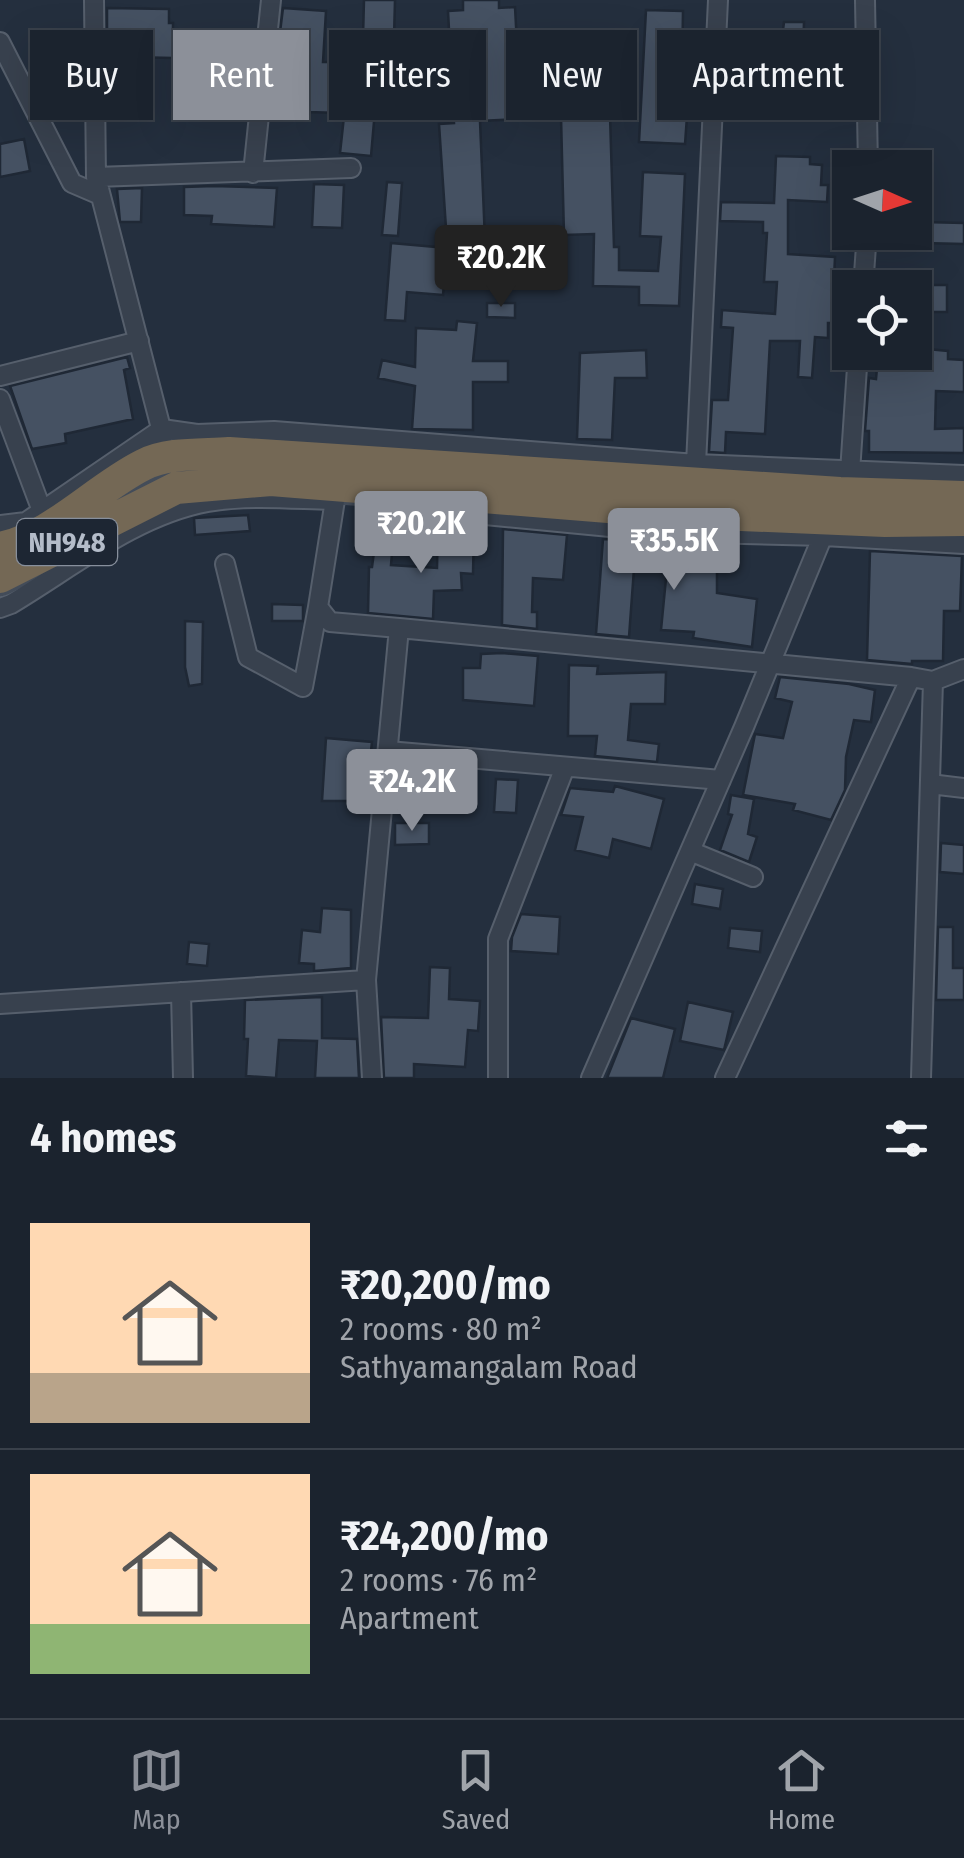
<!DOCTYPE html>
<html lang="en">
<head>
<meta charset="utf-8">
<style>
  body { margin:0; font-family:"Fira Sans Condensed",sans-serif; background:#242b36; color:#f1f3f6; height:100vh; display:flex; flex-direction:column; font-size:38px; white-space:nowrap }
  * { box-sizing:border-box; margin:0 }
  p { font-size:32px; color:#a0a4aa }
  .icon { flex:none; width:55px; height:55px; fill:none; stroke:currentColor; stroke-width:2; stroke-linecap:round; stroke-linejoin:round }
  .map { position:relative; height:1078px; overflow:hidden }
  .details { display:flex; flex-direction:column; background:#1b232e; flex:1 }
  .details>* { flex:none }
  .guide { position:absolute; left:30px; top:30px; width:905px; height:90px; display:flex; gap:20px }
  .needle { width:65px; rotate:93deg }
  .buttons { position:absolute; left:832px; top:150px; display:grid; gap:20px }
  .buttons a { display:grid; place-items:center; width:100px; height:100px; border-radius:0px; background:#1b232e; box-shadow:0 10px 40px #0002,0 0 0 2px #39404a; font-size:50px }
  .price { position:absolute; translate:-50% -85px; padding:0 22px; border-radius:10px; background:#8c9099; color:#fff; font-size:32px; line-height:65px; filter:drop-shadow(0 2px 5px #0008) }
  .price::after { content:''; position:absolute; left:50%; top:60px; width:30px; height:22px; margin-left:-15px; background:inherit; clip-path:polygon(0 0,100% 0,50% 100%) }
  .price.selected { background:#222; color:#fff }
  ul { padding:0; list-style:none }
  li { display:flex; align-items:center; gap:30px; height:250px; padding:0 30px }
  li+li { border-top:2px solid #39404a }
  li span { display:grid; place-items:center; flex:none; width:280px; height:200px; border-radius:0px; color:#555 }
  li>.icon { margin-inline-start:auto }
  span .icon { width:120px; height:120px; fill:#fffc; stroke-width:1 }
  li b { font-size:42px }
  h2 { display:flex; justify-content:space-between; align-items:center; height:120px; padding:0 30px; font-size:42px }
  .tag { padding:0 35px; border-radius:0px; background:#1b232e; box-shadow:0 10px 40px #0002,0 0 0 2px #39404a; font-size:35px; line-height:90px }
  .tag.selected { background:#8c9099; color:#fff }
  .dock { display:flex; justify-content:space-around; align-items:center; height:140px; border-top:2px solid #39404a; background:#1b232e; font-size:28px; color:#a0a4aa }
  .dock a { display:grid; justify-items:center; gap:5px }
  .dock .selected { color:#8c9099 }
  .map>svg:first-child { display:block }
  .building { fill:#455162; stroke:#1f2835; stroke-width:2.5 }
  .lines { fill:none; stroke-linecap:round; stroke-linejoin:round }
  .street-casing { stroke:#565f6c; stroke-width:22 }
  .highway-casing { stroke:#434c59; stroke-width:38 }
  .street { stroke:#38414e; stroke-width:18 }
  .highway { stroke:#746855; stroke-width:32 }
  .labels { text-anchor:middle; stroke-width:8; stroke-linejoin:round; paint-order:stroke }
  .shield { fill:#1d2633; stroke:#878f9c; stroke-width:2.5 }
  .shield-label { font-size:28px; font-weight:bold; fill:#b4bcc9 }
</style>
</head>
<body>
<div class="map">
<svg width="964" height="1078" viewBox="0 0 964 1078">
  <rect width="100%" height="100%" fill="#242f3e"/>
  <path class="building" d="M 364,0 L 395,0 L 394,38 L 363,37 Z
    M 463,0 L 499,0 L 499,8 L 515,7 L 521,119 L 480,121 L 485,240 L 447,243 L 439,124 L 454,123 L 448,11 L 463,10 Z
    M 107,8 L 169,9 L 169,23 L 173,23 L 173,58 L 129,57 L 129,61 L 107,61 Z
    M 283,8 L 326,11 L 323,62 L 342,62 L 341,113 L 307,112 L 308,42 L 279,40 Z
    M 646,10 L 683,11 L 682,75 L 690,75 L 685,144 L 639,142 Z
    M 784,22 L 804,22 L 803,53 L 818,53 L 818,67 L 851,71 L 848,103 L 775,101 L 777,74 L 770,73 L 770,30 L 783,30 Z
    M 345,107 L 375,110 L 371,156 L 340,153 Z
    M 610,115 L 614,247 L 619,247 L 619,270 L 658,271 L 661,237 L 640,236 L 643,172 L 685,174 L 679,306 L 639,305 L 639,287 L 593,286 L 594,234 L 564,235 L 561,117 Z
    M 24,139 L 30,171 L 0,177 L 0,144 Z
    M 776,156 L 810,157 L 810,164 L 822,165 L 821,185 L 828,185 L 827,202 L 788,200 L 788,254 L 835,257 L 832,323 L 828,323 L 828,338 L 815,337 L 812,378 L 798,377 L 800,341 L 770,341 L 765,434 L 726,432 L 725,453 L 709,452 L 712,400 L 728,400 L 733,328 L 721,327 L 722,310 L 775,314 L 777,282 L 764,282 L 767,233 L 763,233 L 763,222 L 720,221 L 721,202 L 774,203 Z
    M 387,182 L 402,183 L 398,236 L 382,235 Z
    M 314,184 L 344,185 L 342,228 L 312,227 Z
    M 214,186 L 277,188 L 274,227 L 211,224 L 212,216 L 184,215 L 184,187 Z
    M 142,188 L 141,222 L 120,222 L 117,189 Z
    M 923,222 L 964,223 L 964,244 L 923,243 Z
    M 391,243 L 447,248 L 443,295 L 407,292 L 405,321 L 385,320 Z
    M 887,270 L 929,271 L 928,285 L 947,285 L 947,312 L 915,312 L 915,288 L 887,288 Z
    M 487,303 L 515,303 L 515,318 L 487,317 Z
    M 457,321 L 477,323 L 473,361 L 508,361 L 508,382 L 473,382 L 473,430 L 412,429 L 415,386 L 378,378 L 382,360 L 415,367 L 416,328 L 456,330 Z
    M 917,348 L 948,351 L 948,359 L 964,360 L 964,392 L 936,391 L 935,429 L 964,428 L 964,453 L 869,452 L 869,431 L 865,431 L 869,378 L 876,379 L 878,357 L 916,361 Z
    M 646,350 L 647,378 L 615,378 L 612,440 L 577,439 L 580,353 Z
    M 127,357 L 130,368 L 124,370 L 133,419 L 65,434 L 66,443 L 32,449 L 10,386 Z
    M 248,515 L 250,531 L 195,535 L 194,518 Z
    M 438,523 L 474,526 L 473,574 L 461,573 L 462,590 L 434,591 L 433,619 L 368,613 L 369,567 L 372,567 L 374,552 L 392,553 L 391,565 L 437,568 Z
    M 503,529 L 567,535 L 563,580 L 533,578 L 532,612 L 537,612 L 537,629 L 502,625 Z
    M 603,539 L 717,546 L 717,593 L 757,599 L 752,647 L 693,638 L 694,632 L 661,630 L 668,558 L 635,555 L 629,637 L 596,634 Z
    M 870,551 L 962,556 L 960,611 L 944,611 L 943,661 L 912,661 L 912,664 L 867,660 Z
    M 272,604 L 303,605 L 303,621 L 272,621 Z
    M 185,621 L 203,622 L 202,684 L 189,686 L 185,667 Z
    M 502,653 L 538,656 L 534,706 L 463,700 L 463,668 L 480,668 L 481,654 Z
    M 569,665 L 598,666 L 597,674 L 666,672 L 665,704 L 631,704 L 628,740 L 659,744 L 657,762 L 595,756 L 597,736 L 568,736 Z
    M 780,677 L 849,684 L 875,690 L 871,722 L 854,720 L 846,757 L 845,790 L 831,820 L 793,810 L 795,804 L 743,795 L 755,734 L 783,738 L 792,702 L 775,698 Z
    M 326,738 L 372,742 L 369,770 L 366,770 L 366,801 L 322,801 Z
    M 496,779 L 518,780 L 516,813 L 494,812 Z
    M 615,786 L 664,799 L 651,849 L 613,839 L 609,858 L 575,850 L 583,817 L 561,815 L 570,788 L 613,792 Z
    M 731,795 L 754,799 L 748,834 L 757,837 L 749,862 L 720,850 L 732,815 L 728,814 Z
    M 395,823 L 429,823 L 429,844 L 395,845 Z
    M 941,843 L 964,845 L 964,874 L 940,872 Z
    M 695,884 L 723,889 L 720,909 L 692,904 Z
    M 322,908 L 351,910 L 351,968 L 314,971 L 314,964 L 299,963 L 302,930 L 320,932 Z
    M 521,914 L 560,917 L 558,954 L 511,951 L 512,937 Z
    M 938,927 L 953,927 L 953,968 L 964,968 L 964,1000 L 936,1000 Z
    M 730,928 L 762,931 L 760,952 L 728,948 Z
    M 189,942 L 209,944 L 207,966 L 187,964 Z
    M 430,967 L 450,968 L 449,999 L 480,1001 L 478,1031 L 468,1030 L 465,1067 L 414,1064 L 414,1078 L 384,1078 L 381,1017 L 428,1018 Z
    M 322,997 L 322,1038 L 357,1039 L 359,1078 L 315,1078 L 317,1041 L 279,1040 L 276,1078 L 246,1076 L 248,1039 L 244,1039 L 245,1000 Z
    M 688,1002 L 733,1012 L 724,1050 L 680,1041 Z
    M 631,1018 L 675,1029 L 663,1078 L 607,1078 Z"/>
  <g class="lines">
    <g class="street-casing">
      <path id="street" d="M 94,0 L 96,177 L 163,436
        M 865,0 L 868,168
        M 0,42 L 72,183 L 100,195
        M 253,173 L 271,0
        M 96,177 L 351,168
        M 863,288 L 867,232
        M 0,376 L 139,341
        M 0,399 L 42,511
        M 696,464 L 718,0
        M 846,481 L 850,472 L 858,352
        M 335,500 L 318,607 L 330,622 L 399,628
        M 371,504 L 662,532 L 824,536 L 964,544
        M 0,525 L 26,522 L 162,429 L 197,434 L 274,431 L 696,464 L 964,475
        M 225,564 L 248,657 L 303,687 L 318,607
        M 0,608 L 11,604 C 73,567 136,515 208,502 C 248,495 290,499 330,500
        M 388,751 L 721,780
        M 930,784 L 964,788
        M 690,851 L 753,877
        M 366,980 L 372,1078
        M 181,992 L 183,1078
        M 0,1004 L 366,980 L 399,628 L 911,677
        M 498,1078 L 498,939 L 565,767
        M 591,1078 L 744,727 L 826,528
        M 725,1078 L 911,677 L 933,681 L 964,669
        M 921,1078 L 933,681"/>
    </g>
    <g class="highway-casing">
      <path id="highway" d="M 0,548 C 53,537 95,489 143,465 C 168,452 202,455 229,453 L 840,493 L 964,497
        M 0,577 L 176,488 L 271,480 L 670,512 L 885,521 L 964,520"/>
    </g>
    <use href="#street" class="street"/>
    <use href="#highway" class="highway"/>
  </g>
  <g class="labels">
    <rect class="shield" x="17" y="519" width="100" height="46" rx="8"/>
    <g class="shield-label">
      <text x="67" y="552">NH948</text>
    </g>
  </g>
</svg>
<div class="buttons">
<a><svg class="needle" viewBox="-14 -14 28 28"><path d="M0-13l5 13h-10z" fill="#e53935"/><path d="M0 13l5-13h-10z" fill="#a0a4aa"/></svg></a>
<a><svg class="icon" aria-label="locate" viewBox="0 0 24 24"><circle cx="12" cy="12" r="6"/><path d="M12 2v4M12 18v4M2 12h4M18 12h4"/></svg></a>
</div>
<b class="price selected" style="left:501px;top:310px">₹20.2K</b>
<b class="price" style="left:421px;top:576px">₹20.2K</b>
<b class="price" style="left:674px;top:593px">₹35.5K</b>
<b class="price" style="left:412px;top:834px">₹24.2K</b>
<div class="guide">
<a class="tag">Buy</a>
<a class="tag selected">Rent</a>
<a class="tag">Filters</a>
<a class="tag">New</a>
<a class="tag">Apartment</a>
</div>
</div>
<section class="details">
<h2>4 homes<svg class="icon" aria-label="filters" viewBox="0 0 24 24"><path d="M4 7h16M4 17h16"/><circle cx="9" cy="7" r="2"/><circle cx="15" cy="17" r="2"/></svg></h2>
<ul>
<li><span style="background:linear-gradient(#ffd9b3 75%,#b9a48a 0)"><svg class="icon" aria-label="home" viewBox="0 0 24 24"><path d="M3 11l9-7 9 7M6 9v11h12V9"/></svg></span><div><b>₹20,200/mo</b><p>2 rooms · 80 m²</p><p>Sathyamangalam Road</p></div></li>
<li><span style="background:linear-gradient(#ffd9b3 75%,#8fb573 0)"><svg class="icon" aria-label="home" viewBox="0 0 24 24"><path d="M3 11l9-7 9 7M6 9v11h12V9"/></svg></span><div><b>₹24,200/mo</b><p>2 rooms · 76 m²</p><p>Apartment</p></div></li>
</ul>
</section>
<nav class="dock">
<a class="selected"><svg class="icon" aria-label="map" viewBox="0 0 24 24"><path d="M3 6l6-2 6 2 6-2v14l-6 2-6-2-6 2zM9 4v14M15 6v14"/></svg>Map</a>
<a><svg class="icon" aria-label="saved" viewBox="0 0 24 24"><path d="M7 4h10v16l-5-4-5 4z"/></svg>Saved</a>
<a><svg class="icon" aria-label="home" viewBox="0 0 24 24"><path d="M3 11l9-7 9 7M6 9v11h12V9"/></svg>Home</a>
</nav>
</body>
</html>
